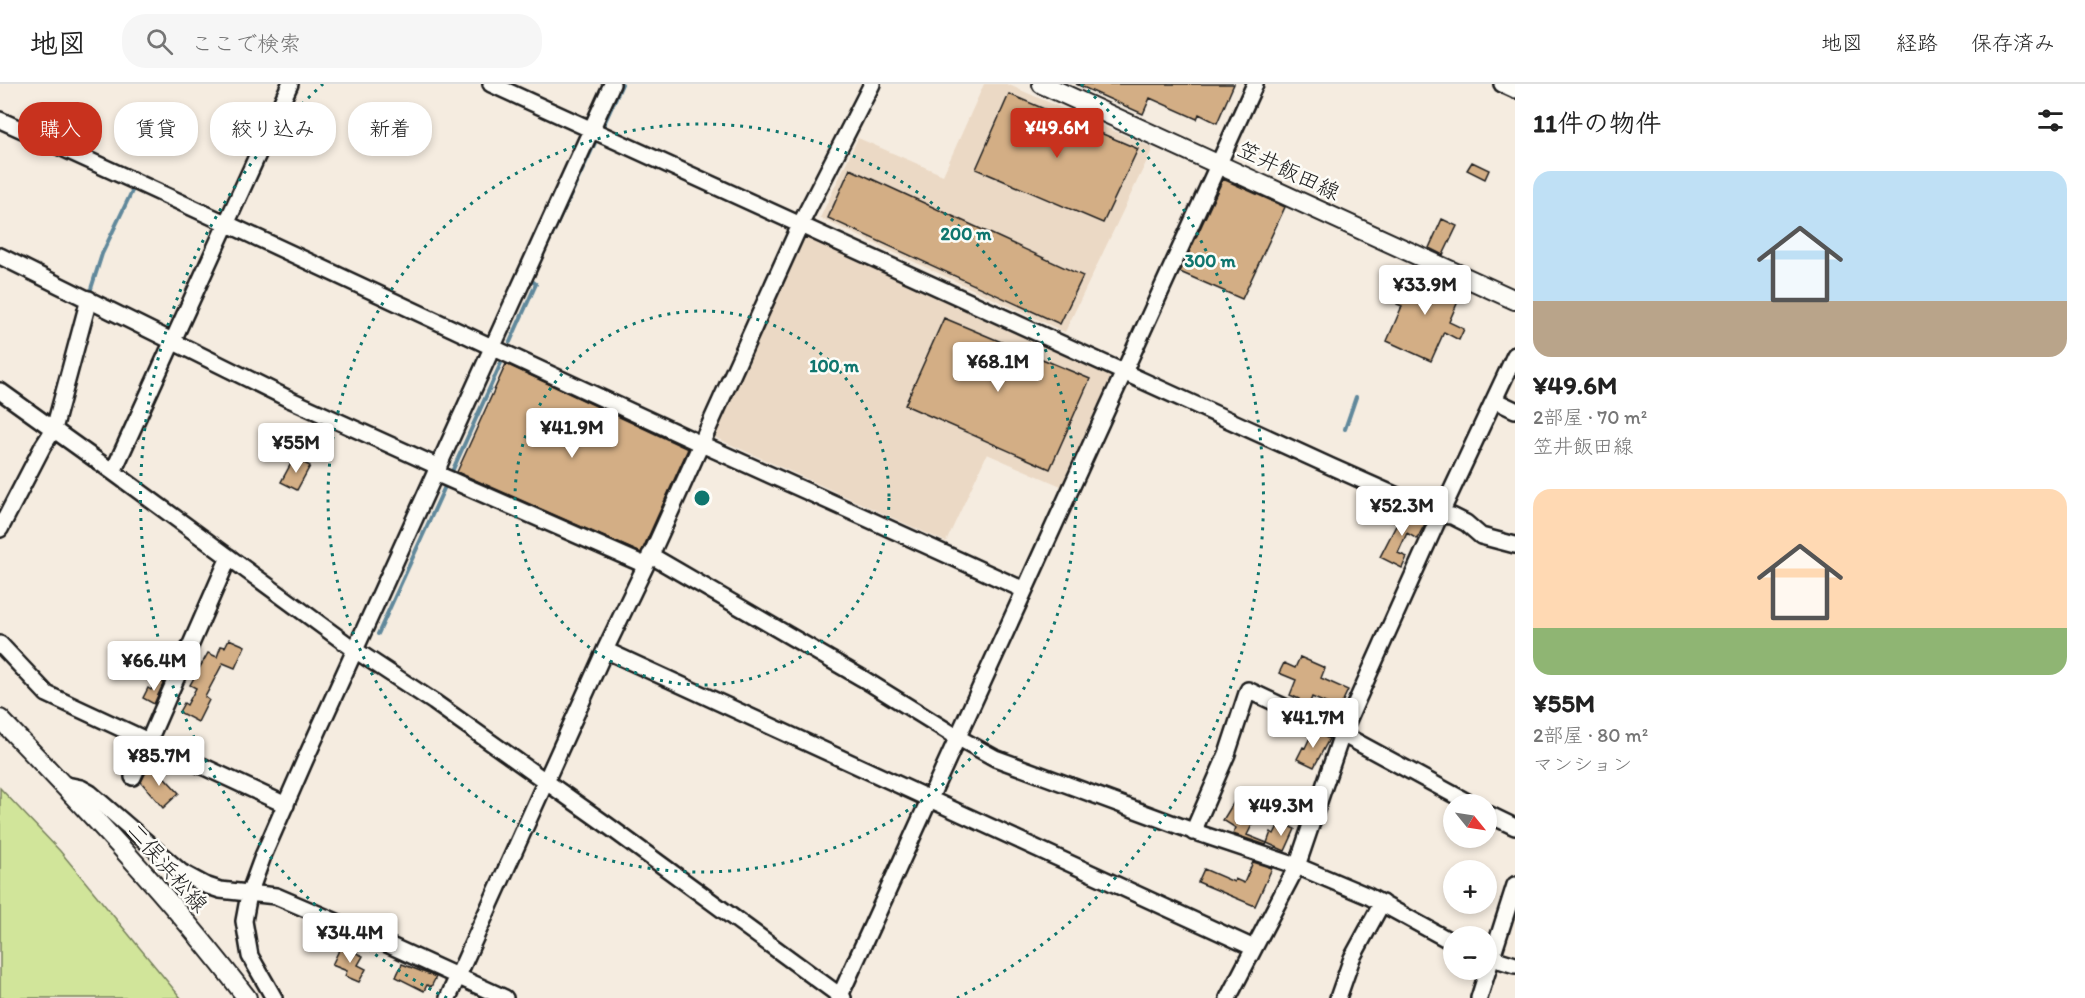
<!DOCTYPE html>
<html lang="ja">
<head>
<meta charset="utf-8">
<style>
  body { margin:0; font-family:Itim,"Klee One",sans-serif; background:#f6f6f6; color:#222; height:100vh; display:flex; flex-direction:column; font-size:22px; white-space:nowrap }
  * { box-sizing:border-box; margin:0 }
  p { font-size:20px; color:#767676 }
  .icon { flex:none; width:33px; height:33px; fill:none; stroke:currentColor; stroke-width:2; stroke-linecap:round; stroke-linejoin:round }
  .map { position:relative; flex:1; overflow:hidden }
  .side { display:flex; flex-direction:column; background:#fff; width:570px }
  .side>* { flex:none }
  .guide { position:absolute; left:18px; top:18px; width:570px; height:54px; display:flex; gap:12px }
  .needle { width:39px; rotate:120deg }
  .buttons { position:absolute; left:1443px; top:710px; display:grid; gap:12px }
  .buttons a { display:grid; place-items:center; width:54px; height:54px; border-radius:50%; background:#fff; box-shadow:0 3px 9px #0003; font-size:30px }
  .price { position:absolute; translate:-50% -51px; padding:0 14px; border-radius:6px; background:#fff; color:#222; font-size:20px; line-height:39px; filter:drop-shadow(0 2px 3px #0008) }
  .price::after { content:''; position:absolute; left:50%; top:36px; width:18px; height:14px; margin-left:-9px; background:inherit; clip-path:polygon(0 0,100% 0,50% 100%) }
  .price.selected { background:#c8321e; color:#fff }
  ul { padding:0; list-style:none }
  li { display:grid; align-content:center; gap:12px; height:318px; padding:0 18px }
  li span { display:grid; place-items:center; height:186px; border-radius:18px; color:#555 }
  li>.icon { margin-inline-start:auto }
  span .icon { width:108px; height:108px; fill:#fffc; stroke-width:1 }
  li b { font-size:26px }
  h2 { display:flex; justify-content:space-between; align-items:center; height:72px; padding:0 18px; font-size:26px }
  .pill { padding:0 21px; border-radius:24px; background:#fff; box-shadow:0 3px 9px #0003; font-size:21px; line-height:54px }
  .pill.selected { background:#c8321e; color:#fff }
  header { display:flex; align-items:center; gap:36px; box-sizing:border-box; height:84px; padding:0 30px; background:#fff; border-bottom:2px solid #e0e0e0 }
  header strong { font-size:28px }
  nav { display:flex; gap:33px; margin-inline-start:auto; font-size:21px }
  .search { width:420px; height:54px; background:#f6f6f6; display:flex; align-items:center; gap:15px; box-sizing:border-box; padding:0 21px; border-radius:24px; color:#767676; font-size:22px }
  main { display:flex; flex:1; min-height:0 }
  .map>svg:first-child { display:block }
  .built { fill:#ebd9c5 }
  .green { fill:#d1e59a; stroke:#76805b; stroke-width:1.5 }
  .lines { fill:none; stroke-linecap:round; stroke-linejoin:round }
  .stream { stroke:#60889b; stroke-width:4 }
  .building { fill:#d3ae85; stroke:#1c1c1c; stroke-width:1.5 }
  .minor-casing { stroke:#1c1c1c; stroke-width:20 }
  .major-casing { stroke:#1c1c1c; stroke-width:22 }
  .minor { stroke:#fdfcf7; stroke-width:15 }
  .major { stroke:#fdfcf7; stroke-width:18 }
  .ring { fill:none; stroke:#0f766e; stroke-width:3; stroke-dasharray:3 6 }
  .labels { text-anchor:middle; stroke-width:5; stroke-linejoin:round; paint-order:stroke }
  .street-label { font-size:22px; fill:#1c1c1c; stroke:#fdfcf7 }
  .centre { fill:#0f766e; stroke:#fdfcf7; stroke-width:3 }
  .ring-label { font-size:18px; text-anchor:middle; font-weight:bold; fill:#0f766e; stroke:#fdfcf7; stroke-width:5; stroke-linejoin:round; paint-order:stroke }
</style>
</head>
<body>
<header>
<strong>地図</strong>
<div class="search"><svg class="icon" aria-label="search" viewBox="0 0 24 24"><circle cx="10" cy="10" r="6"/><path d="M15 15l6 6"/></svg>ここで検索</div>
<nav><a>地図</a><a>経路</a><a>保存済み</a></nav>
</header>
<main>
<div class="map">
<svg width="1515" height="914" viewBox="0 0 1515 914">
  <rect width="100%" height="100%" fill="#f5ece0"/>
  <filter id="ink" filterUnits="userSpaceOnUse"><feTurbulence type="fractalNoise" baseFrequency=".0167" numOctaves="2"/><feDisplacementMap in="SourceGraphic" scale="12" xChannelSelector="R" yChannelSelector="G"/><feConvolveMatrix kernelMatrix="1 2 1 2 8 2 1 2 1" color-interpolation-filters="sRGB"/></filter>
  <g filter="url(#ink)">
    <path class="built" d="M 984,0 L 1007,0 L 1153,64 L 1065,248 L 820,134 L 858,54 L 943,91 Z
      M 810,153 L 1112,291 L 1061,402 L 987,370 L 946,458 L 714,353 L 804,155 Z"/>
    <path class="green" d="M 0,704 L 60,767 L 181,914 L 0,914 Z"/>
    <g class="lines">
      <path class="stream" d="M 604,40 L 622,0
        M 90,208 L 102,170 L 133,105
        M 510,258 L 536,200 L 531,196 L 595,59
        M 1345,345 L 1356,313
        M 450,392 L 501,279
        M 378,550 L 447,398"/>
    </g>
    <path class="building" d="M 1076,0 L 1234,0 L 1217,39 L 1199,30 L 1197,35 L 1150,14 L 1143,30 Z
      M 1009,10 L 1138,65 L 1103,139 L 976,85 Z
      M 1472,78 L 1489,86 L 1485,95 L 1467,86 Z
      M 850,85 L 1083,192 L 1060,240 L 828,134 Z
      M 1223,95 L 1285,123 L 1242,215 L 1180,188 Z
      M 1442,135 L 1457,142 L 1443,171 L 1429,164 Z
      M 1416,189 L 1442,201 L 1444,197 L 1463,206 L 1449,238 L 1464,245 L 1459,256 L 1444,248 L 1431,277 L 1387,257 L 1402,222 L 1397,220 L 1401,206 L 1407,194 L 1413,197 Z
      M 944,234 L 1090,295 L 1050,385 L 905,321 Z
      M 506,280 L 688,365 L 641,469 L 457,388 Z
      M 294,374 L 310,382 L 297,406 L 281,398 Z
      M 1404,426 L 1427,436 L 1417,455 L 1407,449 L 1398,469 L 1407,473 L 1402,484 L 1380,473 Z
      M 229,555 L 245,562 L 235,584 L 223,579 L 205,613 L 209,616 L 198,638 L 179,628 L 184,619 L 187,621 L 196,604 L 190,601 L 208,569 L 217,573 L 221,562 L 225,563 Z
      M 1300,573 L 1325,584 L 1321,594 L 1348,606 L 1339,625 L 1312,613 L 1308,623 L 1298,618 L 1299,615 L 1290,611 L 1296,596 L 1279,589 L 1284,579 L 1295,584 Z
      M 157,594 L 164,598 L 154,620 L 143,614 L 148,604 L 151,606 Z
      M 1313,647 L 1329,655 L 1314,683 L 1297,675 L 1303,663 L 1305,664 Z
      M 154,682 L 179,709 L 163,724 L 141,698 L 145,690 Z
      M 1237,713 L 1250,721 L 1252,719 L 1261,723 L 1247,751 L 1267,759 L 1266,761 L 1233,750 L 1236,744 L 1223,736 Z
      M 1280,738 L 1295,745 L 1285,767 L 1267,759 L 1271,748 L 1274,750 Z
      M 1253,778 L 1272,784 L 1255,822 L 1198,798 L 1204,785 L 1234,798 L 1235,795 L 1244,799 Z
      M 341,862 L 363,872 L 358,881 L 366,885 L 359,898 L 345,892 L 347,887 L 332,881 Z
      M 402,880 L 436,893 L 431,903 L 427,901 L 424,907 L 396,893 Z"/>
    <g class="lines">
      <g class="minor-casing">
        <path id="minor" d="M 491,0 L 1332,383 L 1440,431 L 1452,432 L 1466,439 L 1481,452 L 1515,461
          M 1502,0 L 1515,6
          M 0,36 C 234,141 466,252 699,359 C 808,408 916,456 1024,506
          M 0,172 L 291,316 L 439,383
          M 0,307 L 113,388 L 355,566 L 434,618 L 607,741 L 843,914
          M 1494,316 L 1515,326
          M 113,388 L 290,0
          M 435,389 L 645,481
          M 0,445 L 43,362 L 54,345 L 89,215
          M 650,471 L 862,594 L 957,653 L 995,674 L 1201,750 L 1297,782 L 1368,812 L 1454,859
          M 0,560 L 47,610 L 286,721
          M 605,566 L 1254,864
          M 133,693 L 229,473
          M 62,700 L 81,704 L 90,709 L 181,788 L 205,801 L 220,806 L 276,812 L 367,851 L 505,914
          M 1486,729 L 1515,743
          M 1193,748 L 1227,670 L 1248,606 L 1342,650 L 1471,720
          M 1486,872 L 1515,881
          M 274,914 L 250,872 L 244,837 L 249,810 L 263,772 L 305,676 L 612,0
          M 448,914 L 605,566 L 655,462 L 800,141 L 872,0
          M 839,914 L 1255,0
          M 1228,914 L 1297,782 L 1342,650 L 1440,431 L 1515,271
          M 1338,914 L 1352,874 L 1382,819
          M 1479,914 L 1515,801"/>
      </g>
      <g class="major-casing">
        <path id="major" d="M 1042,0 L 1515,216
          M 0,635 C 86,724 172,815 247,914"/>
      </g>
      <use href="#minor" class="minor"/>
      <use href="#major" class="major"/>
    </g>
  </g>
  <g class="ring">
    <circle cx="702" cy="414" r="187"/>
    <circle cx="702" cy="414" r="374"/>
    <path d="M447 914A561 561 0 0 1 323 0M1081 0A561 561 0 0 1 957 914"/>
  </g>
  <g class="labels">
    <g class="street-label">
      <text transform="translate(1289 86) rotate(25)" y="8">笠井飯田線</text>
      <text transform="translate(168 783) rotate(49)" y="8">二俣浜松線</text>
    </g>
  </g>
  <circle cx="702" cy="414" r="9" class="centre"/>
  <g class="ring-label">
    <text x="966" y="156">200 m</text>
    <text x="1210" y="183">300 m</text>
    <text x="834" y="288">100 m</text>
  </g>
</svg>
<div class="buttons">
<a><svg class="needle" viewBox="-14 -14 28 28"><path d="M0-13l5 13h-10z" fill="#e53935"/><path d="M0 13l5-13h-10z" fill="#767676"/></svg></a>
<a>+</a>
<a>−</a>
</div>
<b class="price selected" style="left:1057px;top:75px">¥49.6M</b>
<b class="price" style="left:1425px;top:232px">¥33.9M</b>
<b class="price" style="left:998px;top:309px">¥68.1M</b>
<b class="price" style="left:572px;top:375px">¥41.9M</b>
<b class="price" style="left:296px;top:390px">¥55M</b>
<b class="price" style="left:1402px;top:453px">¥52.3M</b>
<b class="price" style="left:154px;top:608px">¥66.4M</b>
<b class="price" style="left:1313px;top:665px">¥41.7M</b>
<b class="price" style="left:159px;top:703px">¥85.7M</b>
<b class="price" style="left:1281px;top:753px">¥49.3M</b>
<b class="price" style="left:350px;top:880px">¥34.4M</b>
<div class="guide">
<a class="pill selected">購入</a>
<a class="pill">賃貸</a>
<a class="pill">絞り込み</a>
<a class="pill">新着</a>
</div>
</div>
<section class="side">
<h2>11件の物件<svg class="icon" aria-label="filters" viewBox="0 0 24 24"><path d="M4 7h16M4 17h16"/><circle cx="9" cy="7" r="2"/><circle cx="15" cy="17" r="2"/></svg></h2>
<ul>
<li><span style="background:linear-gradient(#bfe0f5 70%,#b9a48a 0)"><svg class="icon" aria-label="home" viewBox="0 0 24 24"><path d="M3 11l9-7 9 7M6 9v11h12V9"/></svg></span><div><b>¥49.6M</b><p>2部屋 · 70 m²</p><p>笠井飯田線</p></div></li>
<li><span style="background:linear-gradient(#ffd9b3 75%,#8fb573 0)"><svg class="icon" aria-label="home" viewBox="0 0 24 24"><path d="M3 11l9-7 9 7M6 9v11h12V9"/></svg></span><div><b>¥55M</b><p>2部屋 · 80 m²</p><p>マンション</p></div></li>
</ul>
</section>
</main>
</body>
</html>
